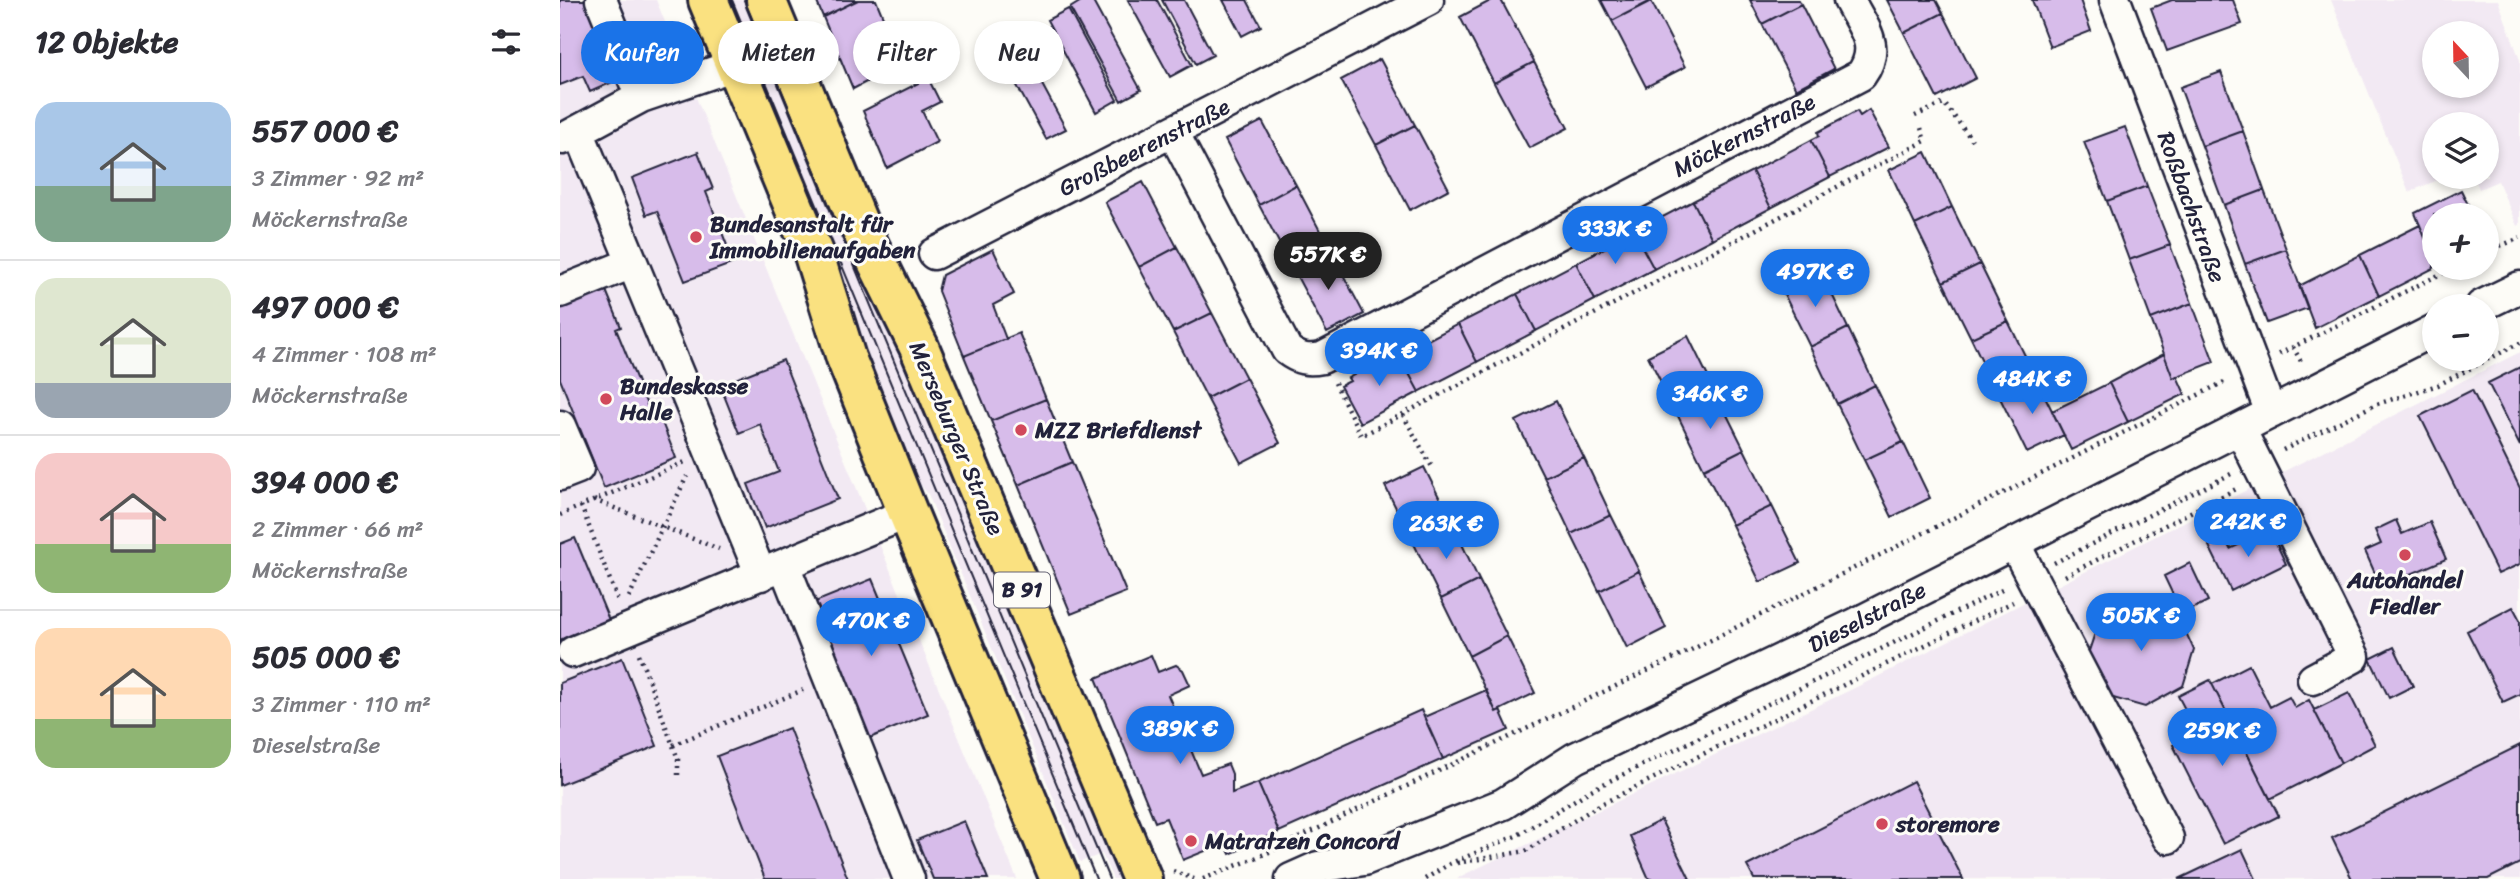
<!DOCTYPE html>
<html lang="de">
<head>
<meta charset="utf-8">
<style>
  body { margin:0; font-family:Sriracha,sans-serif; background:#f2f2f3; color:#2b2b33; height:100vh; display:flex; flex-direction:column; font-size:26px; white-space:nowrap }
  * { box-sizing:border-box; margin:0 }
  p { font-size:23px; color:#7c7c81 }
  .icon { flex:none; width:38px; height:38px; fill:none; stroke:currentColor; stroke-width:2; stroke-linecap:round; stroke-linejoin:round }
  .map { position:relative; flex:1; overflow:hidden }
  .details { display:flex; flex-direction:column; background:#fff; width:560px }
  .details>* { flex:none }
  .banner { position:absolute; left:21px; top:21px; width:665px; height:63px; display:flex; gap:14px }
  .needle { width:46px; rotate:338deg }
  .fabs { position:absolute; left:1862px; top:21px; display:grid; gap:14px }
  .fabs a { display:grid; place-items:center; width:77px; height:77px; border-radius:50%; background:#fff; box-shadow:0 4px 10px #0003; font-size:35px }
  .price { position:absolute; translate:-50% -60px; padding:0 16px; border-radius:24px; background:#1a73e8; color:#fff; font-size:23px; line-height:46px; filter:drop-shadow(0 2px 4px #0008) }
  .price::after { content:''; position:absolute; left:50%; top:42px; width:21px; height:16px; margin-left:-10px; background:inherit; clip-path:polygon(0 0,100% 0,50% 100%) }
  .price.on { background:#222; color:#fff }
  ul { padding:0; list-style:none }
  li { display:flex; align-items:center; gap:21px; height:175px; padding:0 35px }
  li+li { border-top:2px solid #e1e1e2 }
  li span { display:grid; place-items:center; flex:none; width:196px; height:140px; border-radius:21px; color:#555 }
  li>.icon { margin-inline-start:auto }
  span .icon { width:84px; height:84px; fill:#fffc; stroke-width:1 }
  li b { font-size:30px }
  h2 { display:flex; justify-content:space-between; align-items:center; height:84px; padding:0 35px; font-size:30px }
  .pill { padding:0 24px; border-radius:32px; background:#fff; box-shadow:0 4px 10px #0003; font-size:24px; line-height:63px }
  .pill.on { background:#1a73e8; color:#fff }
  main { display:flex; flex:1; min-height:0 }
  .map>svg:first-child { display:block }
  .built { fill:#f2e9f3; fill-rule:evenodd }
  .building { fill:#d7bcea; stroke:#22223b; stroke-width:2 }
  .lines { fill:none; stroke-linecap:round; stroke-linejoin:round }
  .minor-casing { stroke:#22223b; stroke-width:35 }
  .major-casing { stroke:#22223b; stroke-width:44 }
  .path { stroke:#22223b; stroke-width:4.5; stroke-dasharray:2 5; stroke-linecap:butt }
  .minor { stroke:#fdfcf7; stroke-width:30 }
  .major { stroke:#fae180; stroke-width:38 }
  .tram { stroke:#22223b; stroke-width:2 }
  .poi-dot { fill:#d1495b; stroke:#fdfcf7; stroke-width:2.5 }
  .labels { text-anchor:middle; stroke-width:6; stroke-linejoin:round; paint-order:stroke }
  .shield { fill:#fdfcf7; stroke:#646373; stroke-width:2 }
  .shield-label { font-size:21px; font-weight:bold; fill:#22223b }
  .street-label { font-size:23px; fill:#22223b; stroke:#fdfcf7 }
  .poi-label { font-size:23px; font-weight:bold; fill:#22223b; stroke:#fdfcf7; text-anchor:start }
</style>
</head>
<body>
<main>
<section class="details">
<h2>12 Objekte<svg class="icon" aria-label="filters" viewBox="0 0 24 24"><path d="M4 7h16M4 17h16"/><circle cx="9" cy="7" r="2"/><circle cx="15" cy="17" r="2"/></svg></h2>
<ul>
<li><span style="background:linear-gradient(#a9c7e8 60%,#7fa58c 0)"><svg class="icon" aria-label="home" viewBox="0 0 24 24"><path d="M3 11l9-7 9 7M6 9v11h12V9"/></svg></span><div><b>557 000 €</b><p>3 Zimmer · 92 m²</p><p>Möckernstraße</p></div></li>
<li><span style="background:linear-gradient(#dfe7d0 75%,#9aa5b1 0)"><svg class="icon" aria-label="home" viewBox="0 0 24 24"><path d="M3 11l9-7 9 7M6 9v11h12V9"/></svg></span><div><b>497 000 €</b><p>4 Zimmer · 108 m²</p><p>Möckernstraße</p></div></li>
<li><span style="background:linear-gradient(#f6c9c9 65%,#8fb573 0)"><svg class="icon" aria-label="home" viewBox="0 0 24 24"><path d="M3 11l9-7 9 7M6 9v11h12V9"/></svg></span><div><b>394 000 €</b><p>2 Zimmer · 66 m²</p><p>Möckernstraße</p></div></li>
<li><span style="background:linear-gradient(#ffd9b3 65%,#8fb573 0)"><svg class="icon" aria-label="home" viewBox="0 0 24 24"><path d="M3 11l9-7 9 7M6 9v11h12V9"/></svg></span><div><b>505 000 €</b><p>3 Zimmer · 110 m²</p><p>Dieselstraße</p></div></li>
</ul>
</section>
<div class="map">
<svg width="1960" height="879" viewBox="0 0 1960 879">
  <rect width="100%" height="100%" fill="#fdfcf7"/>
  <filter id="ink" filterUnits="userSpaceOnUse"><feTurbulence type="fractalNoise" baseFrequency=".0143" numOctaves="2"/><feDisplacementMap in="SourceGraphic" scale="14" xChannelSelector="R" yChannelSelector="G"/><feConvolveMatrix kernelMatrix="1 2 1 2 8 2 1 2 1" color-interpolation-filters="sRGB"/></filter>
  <g filter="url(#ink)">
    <path class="built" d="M 0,0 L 96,0 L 457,879 L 0,879 Z
      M 163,0 L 191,0 L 568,879 L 553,879 L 542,854 L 520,862 L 368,494 L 358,482 L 326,417 Z
      M 1771,0 L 1938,0 L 1960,60 L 1960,225 L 1957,226 L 1938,181 L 1919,189 L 1914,177 L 1927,177 L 1927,124 L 1874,124 L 1874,177 L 1885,177 L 1849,192 ZM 1927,33 L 1927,86 L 1874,86 L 1874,33 Z
      M 1960,352 L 1960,879 L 895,879 L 1305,683 Z"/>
    <path class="building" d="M 0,0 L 30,0 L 62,78 L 30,92 L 23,76 L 0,85 Z
      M 256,0 L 298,0 L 263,17 Z
      M 298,0 L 316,0 L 342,63 L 293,89 L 263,17 Z
      M 523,0 L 532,0 L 581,90 L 561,101 L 510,8 Z
      M 568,0 L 597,0 L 632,65 L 610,77 Z
      M 602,0 L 624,0 L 653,55 L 636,64 Z
      M 663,0 L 687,0 L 701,26 L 682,36 Z
      M 932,0 L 941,0 L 974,62 L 934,83 L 900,17 Z
      M 1041,0 L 1091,0 L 1091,1 L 1052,21 Z
      M 1190,0 L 1239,0 L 1241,4 L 1202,24 Z
      M 1327,0 L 1376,0 L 1383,13 L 1344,33 Z
      M 1472,0 L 1520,0 L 1531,31 L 1490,47 Z
      M 1612,0 L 1673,0 L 1682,24 L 1607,51 L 1591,8 Z
      M 1091,1 L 1125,67 L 1086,87 L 1052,21 Z
      M 1241,4 L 1274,69 L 1236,89 L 1202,24 Z
      M 508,9 L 557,100 L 536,112 L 487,20 Z
      M 1383,13 L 1416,78 L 1377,98 L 1344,33 Z
      M 456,36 L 506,129 L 486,139 L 436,47 Z
      M 820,59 L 855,125 L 816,145 L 781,80 Z
      M 974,62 L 1008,128 L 969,148 L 934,83 Z
      M 1661,72 L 1683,131 L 1642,146 L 1620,87 Z
      M 368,78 L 380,102 L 362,111 L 377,142 L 327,168 L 303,111 Z
      M 1309,110 L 1329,147 L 1270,177 L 1251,140 L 1259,136 L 1258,132 L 1297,111 L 1300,116 Z
      M 702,121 L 736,185 L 699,205 L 665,140 Z
      M 855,125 L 889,189 L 850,210 L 816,145 Z
      M 1565,127 L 1587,186 L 1547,201 L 1524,142 Z
      M 1683,131 L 1704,190 L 1664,205 L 1642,146 Z
      M 1251,140 L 1270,177 L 1211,208 L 1192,171 Z
      M 138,152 L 153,189 L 146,192 L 174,263 L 125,281 L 97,211 L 86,215 L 72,178 Z
      M 1366,152 L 1392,207 L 1355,225 L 1329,170 Z
      M 1192,171 L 1211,208 L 1152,239 L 1133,201 Z
      M 583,182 L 617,247 L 579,267 L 545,202 Z
      M 736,185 L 770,250 L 733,269 L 699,205 Z
      M 1587,186 L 1610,245 L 1569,260 L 1547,201 Z
      M 1704,190 L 1726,249 L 1685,264 L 1664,205 Z
      M 1901,190 L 1913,215 L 1874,215 L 1874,260 L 1855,213 Z
      M 1133,201 L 1152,239 L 1094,269 L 1074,232 Z
      M 1392,207 L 1420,264 L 1383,282 L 1355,225 Z
      M 1860,225 L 1874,260 L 1874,268 L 1819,296 L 1800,255 Z
      M 1074,232 L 1094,269 L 1035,300 L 1016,263 Z
      M 1610,245 L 1632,303 L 1591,319 L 1569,260 Z
      M 617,247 L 652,313 L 613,332 L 579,267 Z
      M 433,249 L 454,294 L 433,305 L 446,339 L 404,356 L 378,291 L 382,275 Z
      M 1726,249 L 1748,308 L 1707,323 L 1685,264 Z
      M 770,250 L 804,314 L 767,333 L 733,269 Z
      M 1800,255 L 1819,296 L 1755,328 L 1739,286 Z
      M 1016,263 L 1035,300 L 976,331 L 957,294 Z
      M 1420,264 L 1448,321 L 1411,338 L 1383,282 Z
      M 1261,271 L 1288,328 L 1250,347 L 1222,290 Z
      M 45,288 L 61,327 L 56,329 L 94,422 L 101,420 L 116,458 L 44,488 L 0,379 L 0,307 Z
      M 957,294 L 976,331 L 917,362 L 898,324 Z
      M 1632,303 L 1654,362 L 1613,378 L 1591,319 Z
      M 652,313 L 686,378 L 647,398 L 613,332 Z
      M 1448,321 L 1476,378 L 1439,396 L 1411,338 Z
      M 898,324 L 917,362 L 859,392 L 839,355 Z
      M 1288,328 L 1315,385 L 1277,404 L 1250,347 Z
      M 459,333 L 486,399 L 431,421 L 404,356 Z
      M 1128,336 L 1156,393 L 1116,412 L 1088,356 Z
      M 1604,354 L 1613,378 L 1617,376 L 1625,394 L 1568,422 L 1549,383 Z
      M 839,355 L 859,392 L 800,423 L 780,386 L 790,381 L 788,378 L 827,357 L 829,360 Z
      M 223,360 L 278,499 L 205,528 L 188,484 L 219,472 L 200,424 L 179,433 L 160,385 Z
      M 1960,367 L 1960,446 L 1928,383 Z
      M 686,378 L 720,443 L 681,463 L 647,398 Z
      M 1476,378 L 1504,435 L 1467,453 L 1439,396 Z
      M 1549,383 L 1568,422 L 1511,450 L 1492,411 Z
      M 1315,385 L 1343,442 L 1304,460 L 1277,404 Z
      M 1912,390 L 1960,488 L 1960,564 L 1938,574 L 1860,416 Z
      M 1156,393 L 1184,449 L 1144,469 L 1116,412 Z
      M 486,399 L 512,462 L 458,485 L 431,421 Z
      M 996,401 L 1024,458 L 984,477 L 956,421 Z
      M 1343,442 L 1370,498 L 1332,517 L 1304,460 Z
      M 1184,449 L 1212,506 L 1172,525 L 1144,469 Z
      M 1024,458 L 1051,515 L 1011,534 L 984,477 Z
      M 512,462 L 566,592 L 511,614 L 458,485 Z
      M 864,467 L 892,523 L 853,542 L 825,486 Z
      M 1212,506 L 1240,563 L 1200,582 L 1172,525 Z
      M 1051,515 L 1079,571 L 1039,591 L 1011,534 Z
      M 1836,520 L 1842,534 L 1870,522 L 1886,559 L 1821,587 L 1805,551 L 1821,544 L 1815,530 Z
      M 892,523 L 919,580 L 881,599 L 853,542 Z
      M 1710,530 L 1726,564 L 1671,591 L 1649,546 L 1665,538 L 1670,549 Z
      M 15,538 L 49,620 L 0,640 L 0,544 Z
      M 1630,563 L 1648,601 L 1622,614 L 1604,576 Z
      M 1079,571 L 1106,628 L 1067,648 L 1039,591 Z
      M 312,579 L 368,714 L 310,738 L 255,602 Z
      M 919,580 L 947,636 L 909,656 L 881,599 Z
      M 1577,599 L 1617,613 L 1634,650 L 1623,686 L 1585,707 L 1546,696 L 1527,657 L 1540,618 Z
      M 1953,607 L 1960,620 L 1960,694 L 1943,702 L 1907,631 Z
      M 947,636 L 975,693 L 936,712 L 909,656 Z
      M 1834,647 L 1853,686 L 1829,698 L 1810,659 Z
      M 591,655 L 598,672 L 616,665 L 623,670 L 630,685 L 608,695 L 641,774 L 668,764 L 672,774 L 672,793 L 698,783 L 719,832 L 670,854 L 665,843 L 623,860 L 606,818 L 595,822 L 536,678 Z
      M 62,658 L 97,746 L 0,785 L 0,683 Z
      M 1689,665 L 1710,707 L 1729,697 L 1735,708 L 1749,700 L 1781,763 L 1710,799 L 1652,684 Z
      M 1650,680 L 1719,816 L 1663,844 L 1613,745 L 1637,732 L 1618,696 Z
      M 926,690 L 936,712 L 940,710 L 949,730 L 883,759 L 864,717 Z
      M 1789,693 L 1815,745 L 1781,763 L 1754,710 Z
      M 861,710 L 883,759 L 719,832 L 698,783 Z
      M 229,728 L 288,879 L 205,879 L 157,756 Z
      M 1960,745 L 1960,863 L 1928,879 L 1792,879 L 1772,838 Z
      M 1353,781 L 1403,879 L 1194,879 L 1187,866 Z
      M 1101,820 L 1130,879 L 1089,879 L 1070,836 Z
      M 404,821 L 428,879 L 373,879 L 357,840 Z
      M 1682,849 L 1696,879 L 1619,879 Z"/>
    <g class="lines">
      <g class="minor-casing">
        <path id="minor" d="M 41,0 L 81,97
          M 1555,0 L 1711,413
          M 18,131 L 201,575
          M 613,132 L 727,350 C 739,359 747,361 762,358 L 1301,75 C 1322,46 1303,28 1289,0
          M 3,139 L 81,97 L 175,65
          M 374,254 L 868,0
          M 0,292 L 72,263
          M 1921,306 L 1960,287
          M 0,426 L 18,468 L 0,475
          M 1680,429 L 1794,657 L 1753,679
          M 1454,543 L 1608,838
          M 224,565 L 349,879
          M 13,652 L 348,513
          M 731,879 L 758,867 L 804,860 L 943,804 L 1015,758 L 1293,625 L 1874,330"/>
      </g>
      <g class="major-casing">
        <path id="major" d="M 148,0 L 254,255 L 286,358 L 348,513 L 500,879
          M 206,0 L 299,225 L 359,347 L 582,879"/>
      </g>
      <path class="path" d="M 1355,116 L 1384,103 L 1412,140
        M 1927,251 L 1960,238
        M 1733,347 L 1743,365
        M 1719,354 L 1893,268
        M 775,383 L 801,436 L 1365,141 L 1361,128
        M 843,415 L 872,467
        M 1723,450 L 1814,405 L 1878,385 L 1960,343
        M 34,500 L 159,549
        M 21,506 L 59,603
        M 0,515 L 125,462
        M 1494,563 L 1671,474
        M 1505,576 L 1678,488
        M 69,597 L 127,476
        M 79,654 L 118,759 L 118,779
        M 113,745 L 243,690
        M 897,863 L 966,851 L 1039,805 L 1453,602
        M 613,871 L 634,879
        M 643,879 L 705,854 L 1129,651 L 1668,380
        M 865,879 L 889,864 L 958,835 L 1031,790 L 1446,588"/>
      <use href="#minor" class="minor"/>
      <use href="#major" class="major"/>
      <path class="tram" d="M 172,0 L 536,879
        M 184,0 L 549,879"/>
    </g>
  </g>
  <g class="poi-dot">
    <circle cx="136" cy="237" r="7"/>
    <circle cx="46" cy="399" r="7"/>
    <circle cx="461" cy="430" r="7"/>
    <circle cx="1845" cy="555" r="7"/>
    <circle cx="1322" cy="824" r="7"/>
    <circle cx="631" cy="841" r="7"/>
  </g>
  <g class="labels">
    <rect class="shield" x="434" y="572.5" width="56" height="35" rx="5"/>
    <g class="shield-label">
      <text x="462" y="597">B 91</text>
    </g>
    <g class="street-label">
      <text transform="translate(1184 135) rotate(-27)" y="8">Möckernstraße</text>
      <text transform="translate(584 147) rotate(-27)" y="8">Großbeerenstraße</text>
      <text transform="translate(1632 207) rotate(70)" y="8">Roßbachstraße</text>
      <text transform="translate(397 438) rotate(67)" y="8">Merseburger Straße</text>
      <text transform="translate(1307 617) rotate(-27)" y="8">Dieselstraße</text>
    </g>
    <g class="poi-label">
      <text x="150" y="232">Bundesanstalt für<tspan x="150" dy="26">Immobilienaufgaben</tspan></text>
      <text x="60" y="394">Bundeskasse<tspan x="60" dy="26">Halle</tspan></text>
      <text x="475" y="438">MZZ Briefdienst</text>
      <text x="1845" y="588" text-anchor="middle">Autohandel<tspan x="1845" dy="26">Fiedler</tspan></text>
      <text x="1336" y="832">storemore</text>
      <text x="645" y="849">Matratzen Concord</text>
    </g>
  </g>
</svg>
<div class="fabs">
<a><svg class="needle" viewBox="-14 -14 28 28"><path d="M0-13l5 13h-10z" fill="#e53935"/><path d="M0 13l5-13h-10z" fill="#7c7c81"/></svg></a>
<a><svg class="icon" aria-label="layers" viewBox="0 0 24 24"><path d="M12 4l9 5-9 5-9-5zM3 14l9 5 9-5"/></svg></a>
<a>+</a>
<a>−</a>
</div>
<b class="price" style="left:1055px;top:266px">333K €</b>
<b class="price on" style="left:768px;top:292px">557K €</b>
<b class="price" style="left:1255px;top:309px">497K €</b>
<b class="price" style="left:819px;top:388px">394K €</b>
<b class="price" style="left:1472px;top:416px">484K €</b>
<b class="price" style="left:1150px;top:431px">346K €</b>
<b class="price" style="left:1688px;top:559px">242K €</b>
<b class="price" style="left:886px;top:561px">263K €</b>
<b class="price" style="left:1581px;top:653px">505K €</b>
<b class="price" style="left:311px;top:658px">470K €</b>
<b class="price" style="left:620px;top:766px">389K €</b>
<b class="price" style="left:1662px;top:768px">259K €</b>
<div class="banner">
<a class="pill on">Kaufen</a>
<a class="pill">Mieten</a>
<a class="pill">Filter</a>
<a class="pill">Neu</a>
</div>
</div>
</main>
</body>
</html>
